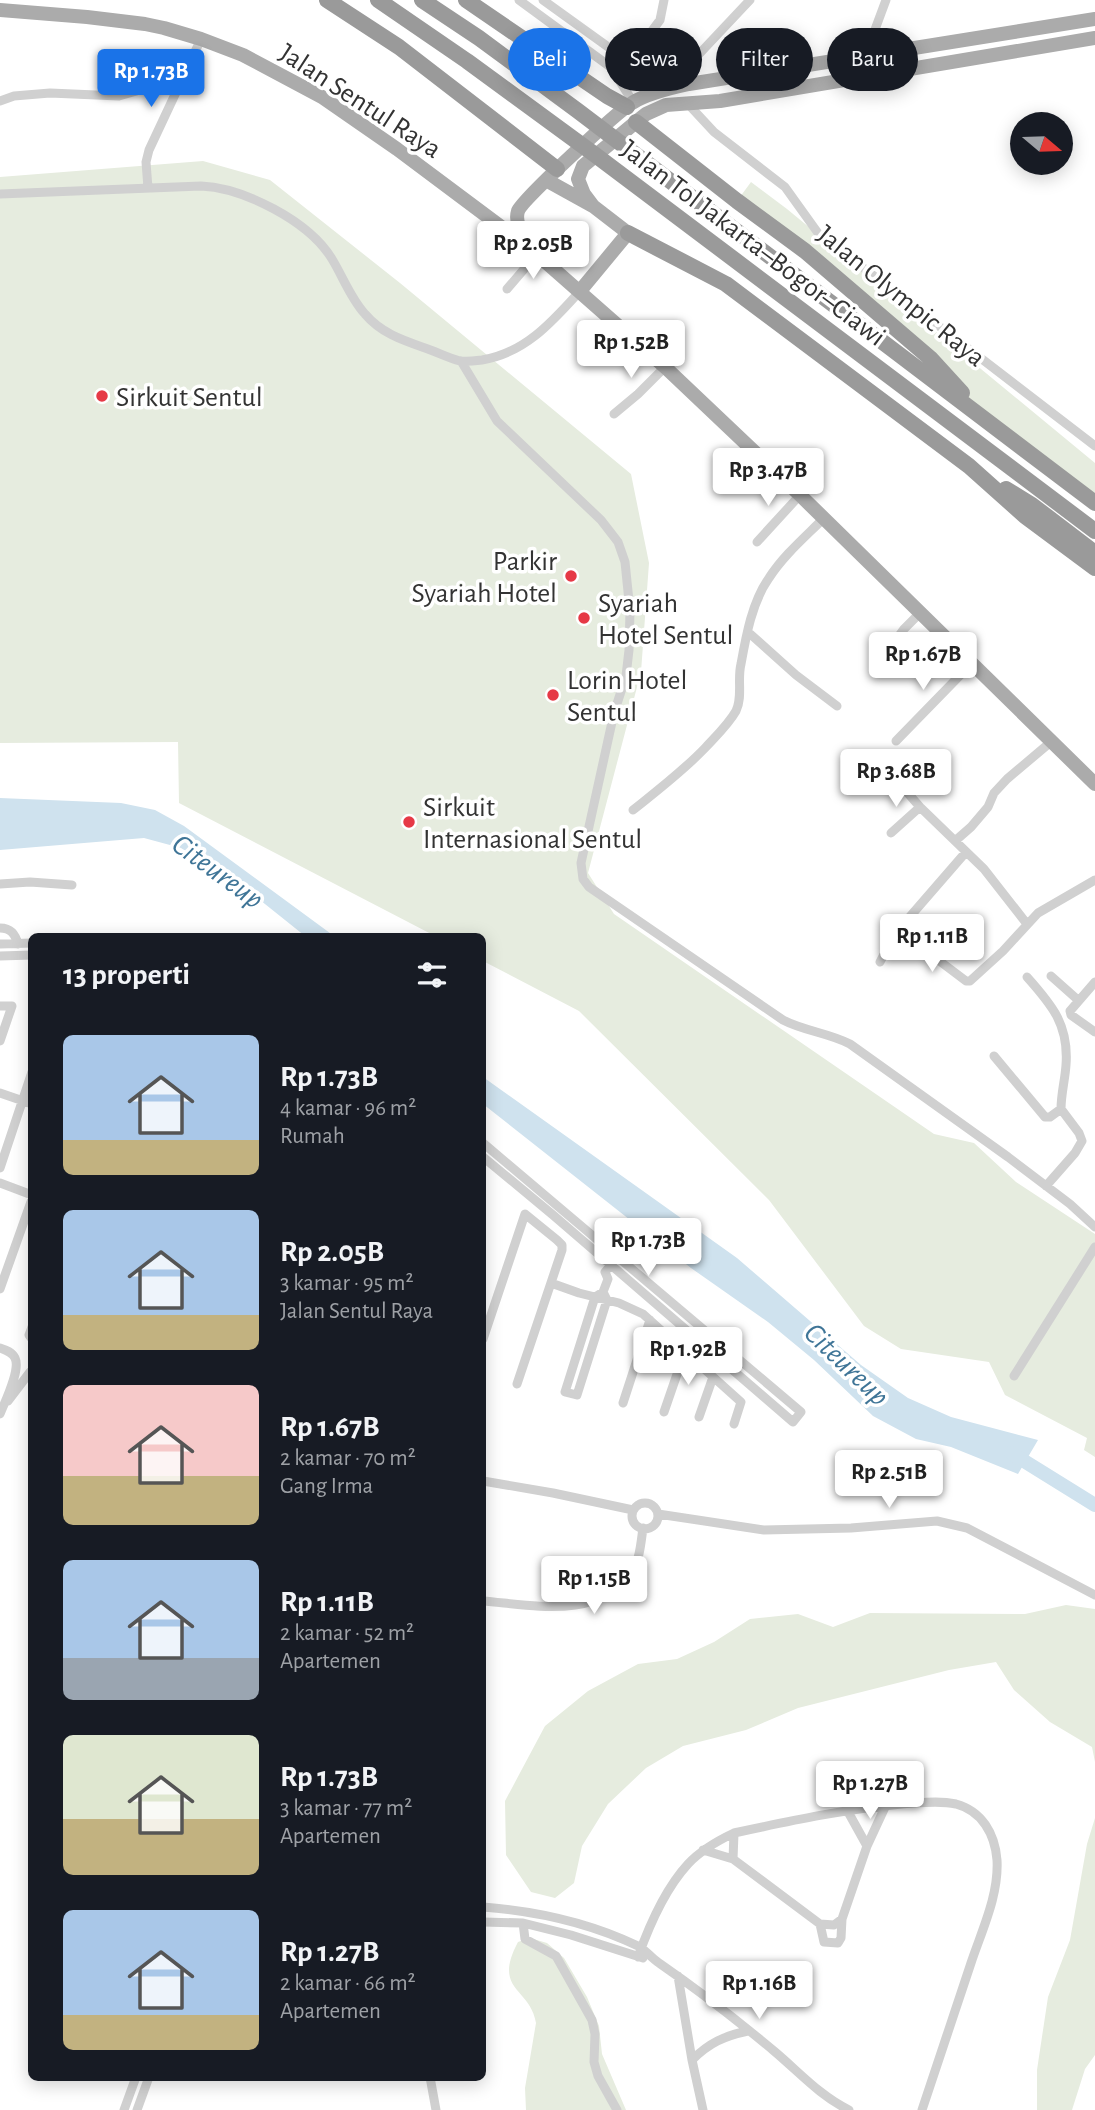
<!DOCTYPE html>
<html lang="id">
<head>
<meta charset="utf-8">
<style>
  body { margin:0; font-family:"Alegreya Sans",sans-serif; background:#242831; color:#f1f3f6; height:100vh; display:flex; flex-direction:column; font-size:26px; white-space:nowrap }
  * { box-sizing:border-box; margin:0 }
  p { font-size:23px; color:#9ea1a6 }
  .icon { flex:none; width:38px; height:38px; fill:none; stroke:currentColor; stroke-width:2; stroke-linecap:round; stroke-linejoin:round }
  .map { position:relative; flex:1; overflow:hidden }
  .panel { position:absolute; left:28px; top:933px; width:458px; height:1148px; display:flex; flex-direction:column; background:#171b24; border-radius:10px; box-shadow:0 4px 18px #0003 }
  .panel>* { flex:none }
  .hud { position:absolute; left:508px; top:28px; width:481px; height:63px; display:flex; gap:14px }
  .needle { width:46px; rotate:109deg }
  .buttons { position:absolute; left:1010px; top:112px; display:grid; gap:14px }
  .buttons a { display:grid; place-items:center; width:63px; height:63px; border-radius:50%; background:#171b24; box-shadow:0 4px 18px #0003; font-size:35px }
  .price { position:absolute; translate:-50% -60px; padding:0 16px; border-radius:7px; background:#fff; color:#222; font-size:23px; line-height:46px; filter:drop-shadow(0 2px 4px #0008) }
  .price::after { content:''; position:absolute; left:50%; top:42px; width:21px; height:16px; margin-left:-10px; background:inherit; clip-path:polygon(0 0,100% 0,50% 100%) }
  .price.active { background:#1a73e8; color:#fff }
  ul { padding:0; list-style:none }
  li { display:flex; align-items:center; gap:21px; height:175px; padding:0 35px }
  li span { display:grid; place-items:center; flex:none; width:196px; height:140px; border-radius:10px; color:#555 }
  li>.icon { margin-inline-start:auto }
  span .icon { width:84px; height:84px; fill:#fffc; stroke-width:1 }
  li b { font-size:30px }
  h2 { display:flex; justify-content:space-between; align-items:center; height:84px; padding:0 35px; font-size:30px }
  .chip { padding:0 24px; border-radius:32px; background:#171b24; box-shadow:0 4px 18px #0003; font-size:24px; line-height:63px }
  .chip.active { background:#1a73e8; color:#fff }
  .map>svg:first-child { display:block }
  .green { fill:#e6ecdf }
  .water { fill:#cfe2ee }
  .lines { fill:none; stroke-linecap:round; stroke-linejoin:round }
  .river { stroke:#cfe2ee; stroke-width:14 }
  .street { stroke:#d0d0d0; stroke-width:9 }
  .primary { stroke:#ababab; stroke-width:14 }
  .highway { stroke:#9a9a9a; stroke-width:16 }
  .poi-dot { fill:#e63946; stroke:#fff; stroke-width:2.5 }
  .labels { text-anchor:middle; stroke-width:7; stroke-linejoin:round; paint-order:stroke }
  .street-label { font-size:28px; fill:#333; stroke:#fff }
  .poi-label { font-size:28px; fill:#333; stroke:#fff; text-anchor:start }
  .water-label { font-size:30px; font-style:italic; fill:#3f7597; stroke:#fff }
</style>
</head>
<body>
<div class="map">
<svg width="1095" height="2110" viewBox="0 0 1095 2110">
  <rect width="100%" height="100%" fill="#fff"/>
  <path class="green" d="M 203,161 L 270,180 L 400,283 L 631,474 L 649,563 L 641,672 L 588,873 L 614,914 L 934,1134 L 974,1143 L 1016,1182 L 1095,1234 L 1095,1457 L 1084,1450 L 1087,1438 L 1005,1395 L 989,1362 L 901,1349 L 864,1326 L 769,1200 L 579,1011 L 483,961 L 483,936 L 435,936 L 179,803 L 178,742 L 0,743 L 0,177 Z
    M 751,182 L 787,209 L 1095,463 L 1095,503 L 990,424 L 930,358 L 737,201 Z
    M 1066,1605 L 1095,1609 L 1095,1762 L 1092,1747 L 1050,1722 L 1014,1690 L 996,1662 L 949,1670 L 798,1708 L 746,1730 L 683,1746 L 646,1768 L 608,1804 L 582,1846 L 574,1883 L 555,1898 L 531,1892 L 506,1855 L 505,1801 L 545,1726 L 588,1691 L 638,1664 L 677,1659 L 714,1642 L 750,1619 L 798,1614 L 833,1627 L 870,1613 L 1025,1614 Z
    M 1095,1818 L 1095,2055 L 1085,2069 L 1072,2110 L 1037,2110 L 1037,2070 L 1048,1997 L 1070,1940 L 1087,1844 Z
    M 530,1938 L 547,1943 L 564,1958 L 587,1997 L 599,2026 L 602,2054 L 626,2110 L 526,2110 L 525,2088 L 536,2023 C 530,1987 492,1991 518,1942 Z"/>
  <path class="water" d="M 0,798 L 121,803 L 155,810 L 184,826 L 334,936 L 305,936 L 246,889 L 181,848 L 144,838 L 0,850 Z
    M 483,1077 L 737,1258 L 861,1365 L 908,1398 L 951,1417 L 1038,1440 L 1018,1474 L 951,1447 L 916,1439 L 873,1416 L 814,1360 L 768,1322 L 691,1268 L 483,1104 Z"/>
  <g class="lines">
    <path class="river" d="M 1011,1453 L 1095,1505"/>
    <path class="street" d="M 519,0 L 620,74
      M 543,0 L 629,62
      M 872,56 L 870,43 L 886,0
      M 678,86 L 685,69 L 750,0
      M 0,101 L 14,96 L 50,93 L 119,96 L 147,88 L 176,89
      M 633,102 L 619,80 L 620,74 L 660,20 L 664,0
      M 688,104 L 714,132 L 785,187 L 818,233 L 1095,446
      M 148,188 L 146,162 L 149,150 L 201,39
      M 0,194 L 201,186 C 244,188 309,221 332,259 C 343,277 351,299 365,314 C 381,333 402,340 425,348 C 437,352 448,358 460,361 C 468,362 474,361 482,360 C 525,353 552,322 580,291
      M 507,289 L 537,254
      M 461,361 L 497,421 L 601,520 L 618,542 L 625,562 L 630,611 L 629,650 L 626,676 L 614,713 L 581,863 L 583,879 L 589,887 L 783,1020 C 804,1031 829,1033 850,1044 L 1008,1157 L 1070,1204 L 1095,1227
      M 614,414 L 638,394 L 665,367
      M 757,542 L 800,495
      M 748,632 L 796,675 L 837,706
      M 877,666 L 904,629 L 919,614
      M 896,741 L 971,664
      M 879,760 L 920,807 L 984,869 L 1027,924
      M 633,810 C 658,790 683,771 705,748 C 716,736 728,725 736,711 C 743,697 737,679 741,664 C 746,636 752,602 769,578 C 783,556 804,538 823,519
      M 891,833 L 920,807
      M 955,841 L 971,827 L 988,807 L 994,793 L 1007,779 L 1052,741
      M 0,884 L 30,882 L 72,885
      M 0,928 C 11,928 15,934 18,944
      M 0,944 L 32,943
      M 917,944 L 966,981 L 970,981 L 1003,951 L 1038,913 L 1095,880
      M 0,956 L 32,955
      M 880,962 L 894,935 L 966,852
      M 1051,976 L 1078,1000
      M 1027,977 C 1052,1005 1069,1025 1066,1065 C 1065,1080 1061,1094 1061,1109 L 1079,1133 L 1082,1141 L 1075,1153 L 1046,1186
      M 1095,982 L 1070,1011 L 1071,1015 L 1095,1032
      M 0,1006 L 12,1006 L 0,1041
      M 994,1056 L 1045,1117 L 1050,1117 L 1061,1109
      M 0,1093 L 32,1104
      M 483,1143 L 801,1412 L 793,1422 L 553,1215 L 483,1157
      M 0,1168 L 32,1072
      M 0,1183 L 32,1195
      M 551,1283 L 579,1293 L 619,1303 L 643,1314 L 741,1402 L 734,1424
      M 0,1289 L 32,1199
      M 603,1292 L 607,1300 L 577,1395 L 565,1392 L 595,1297 L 603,1292 L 608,1279 L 605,1272 L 614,1261
      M 32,1327 L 29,1335 L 32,1339
      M 483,1339 L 525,1214 L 557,1240 L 562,1245 L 562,1250 L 517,1384
      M 0,1348 C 6,1350 12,1352 15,1358 C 21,1370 5,1401 0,1414
      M 1014,1376 L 1095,1247
      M 8,1401 L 30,1372
      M 623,1403 L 650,1320
      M 664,1412 L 685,1351
      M 699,1417 L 713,1377
      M 483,1481 L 553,1493 L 633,1510
      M632 1516a13 13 0 1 1 26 0a13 13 0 1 1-26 0Z
      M 658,1514 L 764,1530 L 851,1528 L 937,1521 L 967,1528 L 1095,1595
      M 483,1601 C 532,1605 601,1621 633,1570 C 640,1558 641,1542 643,1528
      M 847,1810 L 867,1846
      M 703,1850 L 733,1859 L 820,1924 L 834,1925 L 842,1919 L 867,1846 L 886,1805
      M 733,1859 L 734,1833
      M 483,1907 C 536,1911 590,1923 638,1946 C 646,1950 651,1958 659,1963 C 698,1990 737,2020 774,2051 C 798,2071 820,2096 849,2110
      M 483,1922 L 523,1923 L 571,1935 L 643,1958
      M 523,1923 L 525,1939 L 556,1956 L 592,2020 L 595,2034 L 594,2062 L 598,2076 L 617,2110
      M 820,1924 L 824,1942 L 838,1943 L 841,1938 L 842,1919
      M 638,1957 C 649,1926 665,1889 688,1864 C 701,1850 717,1841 734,1833 C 790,1821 845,1809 902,1804 C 920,1803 938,1800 956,1804 C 982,1811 995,1834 997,1860 C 999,1895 982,1930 971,1963 C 955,2012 938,2061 922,2110
      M 678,1976 L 692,2060 L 703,2110
      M 692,2060 C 709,2043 724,2036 748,2031
      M 430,2077 L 436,2110
      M 124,2110 L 136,2077
      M 137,2110 L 149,2077"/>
    <path class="primary" d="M 0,10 L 87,17 L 145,24 L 164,28 L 201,39 L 243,55 L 322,97 L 397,149 L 532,250 L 665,367 L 800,495 L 1095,784
      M 546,180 L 593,206 L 628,233 L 580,291
      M 593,206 L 584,194 L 578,179 L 583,166 L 636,122 L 646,114 L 666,105 L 720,101 L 1095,38
      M 530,245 C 524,235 514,224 518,211 C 522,200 618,111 632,103 C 648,93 670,88 689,84 L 1095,19"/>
    <path class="highway" d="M 327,0 L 399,47 L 557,169
      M 378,0 L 467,61 L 594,154 L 1095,531
      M 422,0 L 479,38 L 578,111 L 1095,503
      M 466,0 L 607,96 L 627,107
      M 636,122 L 737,201 L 805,251 L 930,358 L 962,393
      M 628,233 L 726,284 L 969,466 L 1025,516 L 1095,568
      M 1006,489 L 1032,505 L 1095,553"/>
  </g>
  <g class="poi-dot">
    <circle cx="102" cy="396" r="7"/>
    <circle cx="571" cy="576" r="7"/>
    <circle cx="584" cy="618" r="7"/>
    <circle cx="553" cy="695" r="7"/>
    <circle cx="409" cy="822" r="7"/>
  </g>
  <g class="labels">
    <g class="street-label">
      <text transform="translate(361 100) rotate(33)" y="10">Jalan Sentul Raya</text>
      <text transform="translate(754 242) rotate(37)" y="10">Jalan Tol Jakarta–Bogor–Ciawi</text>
      <text transform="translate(902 295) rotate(39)" y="10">Jalan Olympic Raya</text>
    </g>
    <g class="poi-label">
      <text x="116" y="406">Sirkuit Sentul</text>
      <text x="557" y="570" text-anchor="end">Parkir<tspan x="557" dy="32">Syariah Hotel</tspan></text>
      <text x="598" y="612">Syariah<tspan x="598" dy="32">Hotel Sentul</tspan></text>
      <text x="567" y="689">Lorin Hotel<tspan x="567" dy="32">Sentul</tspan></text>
      <text x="423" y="816">Sirkuit<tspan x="423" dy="32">Internasional Sentul</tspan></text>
    </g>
    <g class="water-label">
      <text transform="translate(218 871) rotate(36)" y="10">Citeureup</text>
      <text transform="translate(847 1364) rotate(44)" y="10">Citeureup</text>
    </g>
  </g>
</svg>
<div class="buttons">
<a><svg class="needle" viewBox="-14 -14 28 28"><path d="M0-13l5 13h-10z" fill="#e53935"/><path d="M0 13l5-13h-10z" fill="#9ea1a6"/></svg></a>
</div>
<b class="price active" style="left:151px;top:109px">Rp 1.73B</b>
<b class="price" style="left:533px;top:281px">Rp 2.05B</b>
<b class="price" style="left:631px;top:380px">Rp 1.52B</b>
<b class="price" style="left:768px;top:508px">Rp 3.47B</b>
<b class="price" style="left:923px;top:692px">Rp 1.67B</b>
<b class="price" style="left:896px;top:809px">Rp 3.68B</b>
<b class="price" style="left:932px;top:974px">Rp 1.11B</b>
<b class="price" style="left:648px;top:1278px">Rp 1.73B</b>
<b class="price" style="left:688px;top:1387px">Rp 1.92B</b>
<b class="price" style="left:889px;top:1510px">Rp 2.51B</b>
<b class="price" style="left:594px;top:1616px">Rp 1.15B</b>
<b class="price" style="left:870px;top:1821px">Rp 1.27B</b>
<b class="price" style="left:759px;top:2021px">Rp 1.16B</b>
<div class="hud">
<a class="chip active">Beli</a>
<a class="chip">Sewa</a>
<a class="chip">Filter</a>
<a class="chip">Baru</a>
</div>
<section class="panel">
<h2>13 properti<svg class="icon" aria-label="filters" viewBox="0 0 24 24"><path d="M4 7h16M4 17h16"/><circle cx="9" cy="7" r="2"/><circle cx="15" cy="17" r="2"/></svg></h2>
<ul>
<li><span style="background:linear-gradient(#a9c7e8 75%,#c2b280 0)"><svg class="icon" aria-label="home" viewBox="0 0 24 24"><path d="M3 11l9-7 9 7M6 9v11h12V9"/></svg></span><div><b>Rp 1.73B</b><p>4 kamar · 96 m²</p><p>Rumah</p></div></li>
<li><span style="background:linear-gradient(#a9c7e8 75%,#c2b280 0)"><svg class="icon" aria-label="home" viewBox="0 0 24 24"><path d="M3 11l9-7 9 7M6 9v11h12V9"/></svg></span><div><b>Rp 2.05B</b><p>3 kamar · 95 m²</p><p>Jalan Sentul Raya</p></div></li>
<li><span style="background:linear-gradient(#f6c9c9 65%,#c2b280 0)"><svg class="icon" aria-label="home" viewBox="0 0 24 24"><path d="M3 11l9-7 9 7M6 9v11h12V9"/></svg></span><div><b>Rp 1.67B</b><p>2 kamar · 70 m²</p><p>Gang Irma</p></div></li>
<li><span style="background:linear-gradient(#a9c7e8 70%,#9aa5b1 0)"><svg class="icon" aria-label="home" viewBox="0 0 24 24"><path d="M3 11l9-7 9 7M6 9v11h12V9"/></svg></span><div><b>Rp 1.11B</b><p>2 kamar · 52 m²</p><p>Apartemen</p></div></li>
<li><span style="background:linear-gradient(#dfe7d0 60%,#c2b280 0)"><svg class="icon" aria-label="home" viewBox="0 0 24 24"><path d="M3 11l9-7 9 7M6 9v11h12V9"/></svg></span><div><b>Rp 1.73B</b><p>3 kamar · 77 m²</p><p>Apartemen</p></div></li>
<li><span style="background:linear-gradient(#a9c7e8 75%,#c2b280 0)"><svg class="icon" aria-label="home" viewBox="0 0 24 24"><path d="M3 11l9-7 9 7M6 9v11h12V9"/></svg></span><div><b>Rp 1.27B</b><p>2 kamar · 66 m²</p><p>Apartemen</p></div></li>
</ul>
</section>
</div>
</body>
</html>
